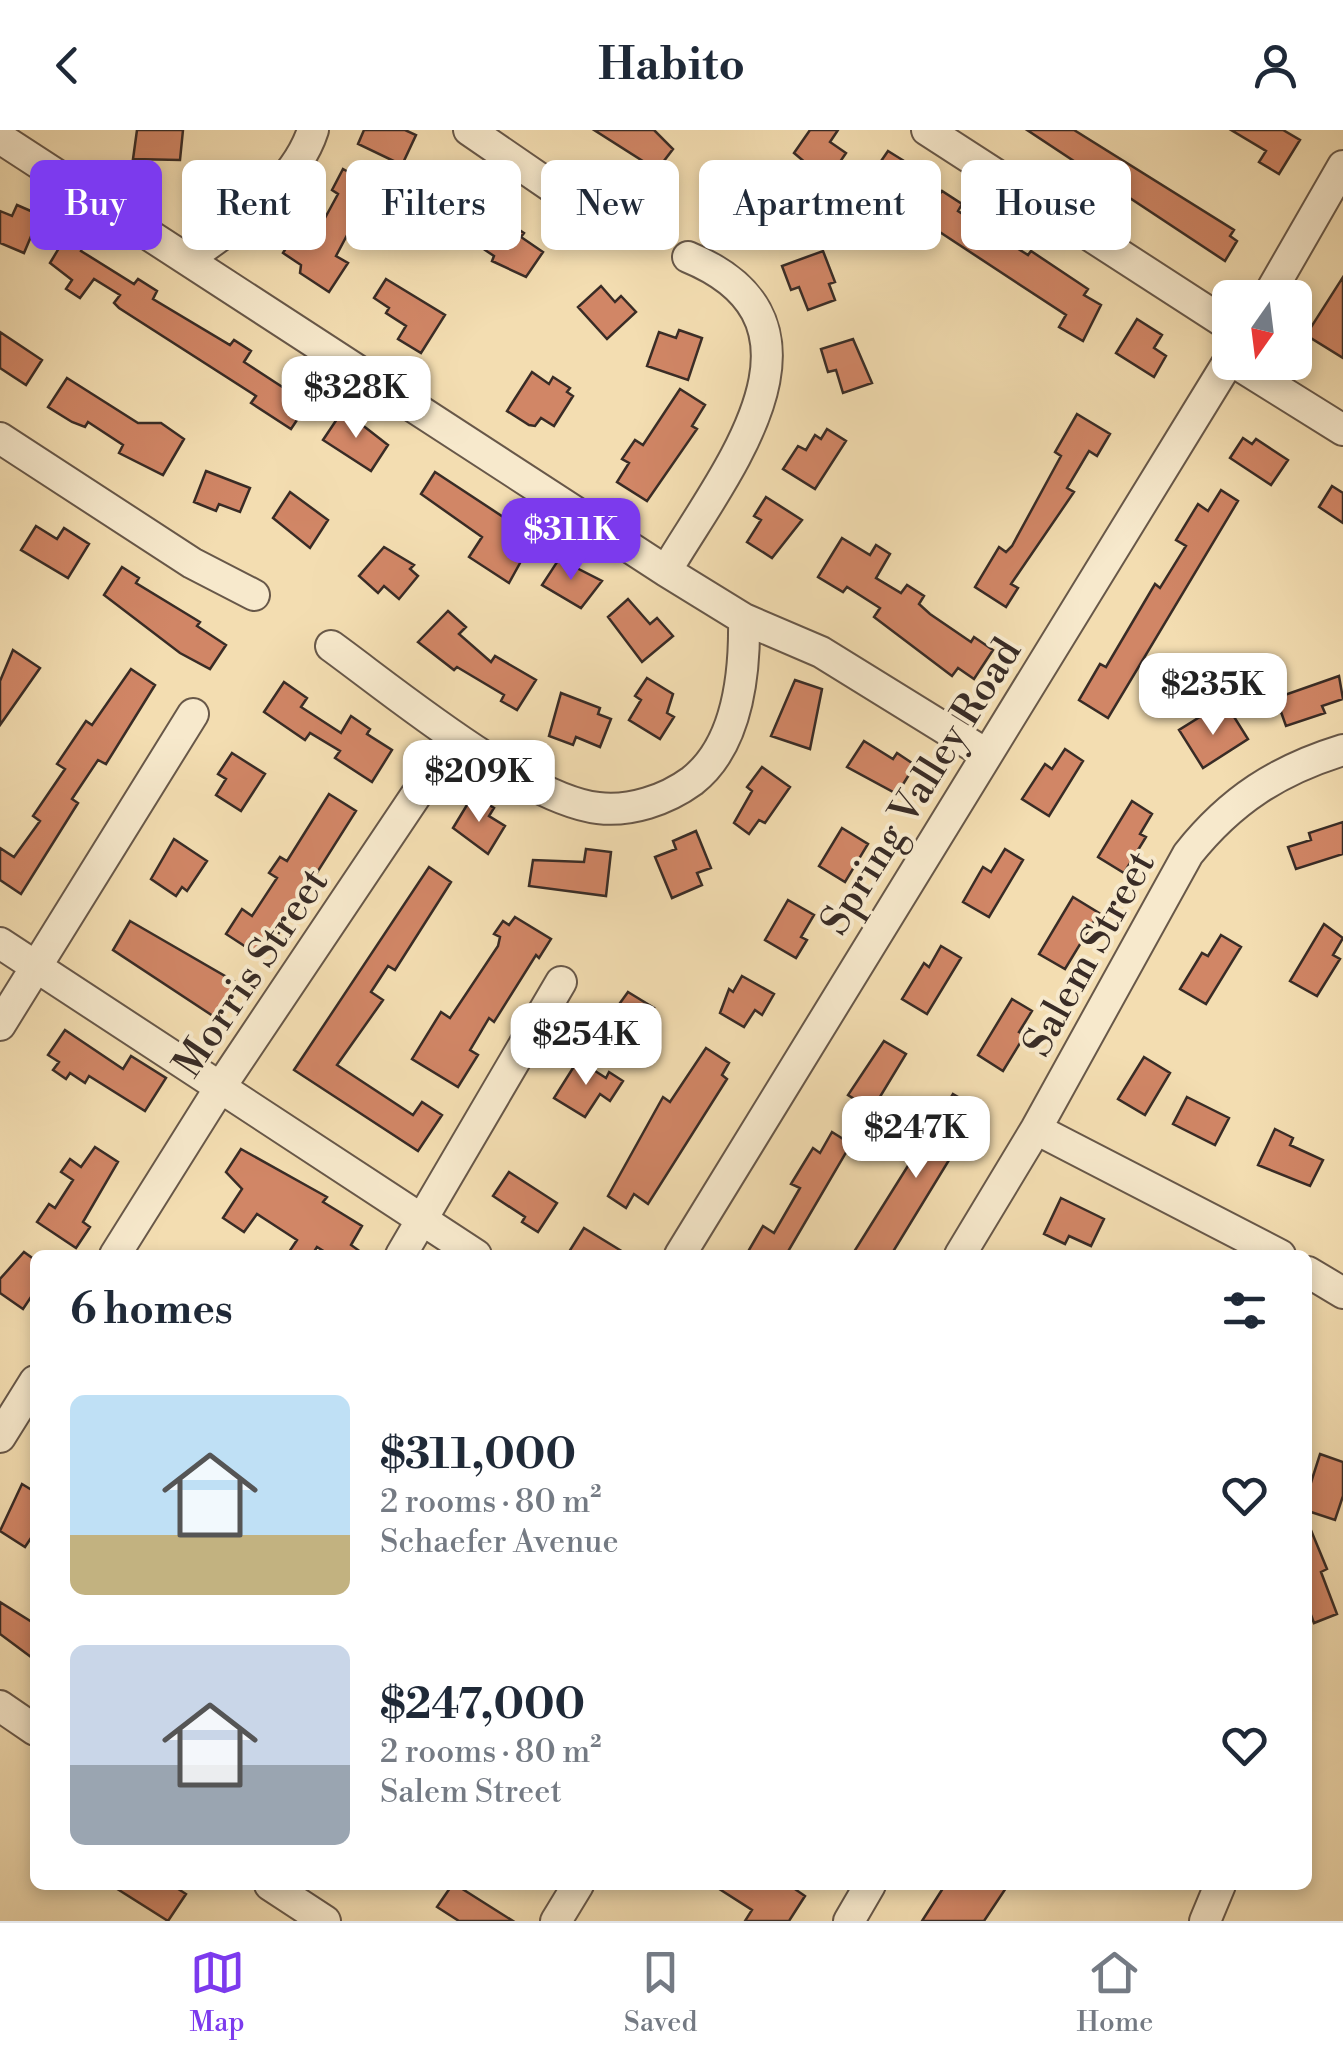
<!DOCTYPE html>
<html lang="en">
<head>
<meta charset="utf-8">
<style>
  body { margin:0; font-family:"Libre Bodoni",serif; background:#f6f6f7; color:#1f2937; height:100vh; display:flex; flex-direction:column; font-size:38px; white-space:nowrap }
  * { box-sizing:border-box; margin:0 }
  p { font-size:32px; color:#747a83 }
  .icon { flex:none; width:55px; height:55px; fill:none; stroke:currentColor; stroke-width:2; stroke-linecap:round; stroke-linejoin:round }
  .map { position:relative; flex:1; overflow:hidden }
  .details { position:absolute; left:30px; top:1120px; width:1282px; height:640px; display:flex; flex-direction:column; background:#fff; border-radius:15px; box-shadow:0 5px 15px #0003 }
  .details>* { flex:none }
  .top-card { position:absolute; left:30px; top:30px; width:1285px; height:90px; display:flex; gap:20px }
  .needle { width:65px; rotate:194deg }
  .controls { position:absolute; left:1212px; top:150px; display:grid; gap:20px }
  .controls a { display:grid; place-items:center; width:100px; height:100px; border-radius:15px; background:#fff; box-shadow:0 5px 15px #0003; font-size:50px }
  .price { position:absolute; translate:-50% -85px; padding:0 22px; border-radius:20px; background:#fff; color:#222; font-size:32px; line-height:65px; filter:drop-shadow(0 2px 5px #0008) }
  .price::after { content:''; position:absolute; left:50%; top:60px; width:30px; height:22px; margin-left:-15px; background:inherit; clip-path:polygon(0 0,100% 0,50% 100%) }
  .price.active { background:#7c3aed; color:#fff }
  ul { padding:0; list-style:none }
  li { display:flex; align-items:center; gap:30px; height:250px; padding:0 40px }
  li span { display:grid; place-items:center; flex:none; width:280px; height:200px; border-radius:15px; color:#555 }
  li>.icon { margin-inline-start:auto }
  span .icon { width:120px; height:120px; fill:#fffc; stroke-width:1 }
  li b { font-size:42px }
  h2 { display:flex; justify-content:space-between; align-items:center; height:120px; padding:0 40px; font-size:42px }
  .pill { padding:0 35px; border-radius:15px; background:#fff; box-shadow:0 5px 15px #0003; font-size:35px; line-height:90px }
  .pill.active { background:#7c3aed; color:#fff }
  header { display:flex; justify-content:space-between; align-items:center; height:130px; padding:0 40px; background:#fff; font-size:45px; font-weight:800 }
  .tab-bar { display:flex; justify-content:space-around; align-items:center; height:140px; border-top:2px solid #e0e1e3; background:#fff; font-size:28px; color:#747a83 }
  .tab-bar a { display:grid; justify-items:center; gap:5px }
  .tab-bar .active { color:#7c3aed }
  .map>svg:first-child { display:block }
  .building { fill:#d18666; stroke:#392c26; stroke-width:2.5 }
  .lines { fill:none; stroke-linecap:round; stroke-linejoin:round }
  .minor-casing { stroke:#685849; stroke-width:34 }
  .minor { stroke:#f7e9cc; stroke-width:30 }
  .labels { text-anchor:middle; stroke-width:8; stroke-linejoin:round; paint-order:stroke }
  .street-label { font-size:40px; fill:#392c26; stroke:#f7e9cc }
</style>
</head>
<body>
<header><svg class="icon" aria-label="back" viewBox="0 0 24 24"><path d="M15 5l-7 7 7 7"/></svg>Habito<svg class="icon" aria-label="person" viewBox="0 0 24 24"><circle cx="12" cy="8" r="4"/><path d="M4 21q1-7 8-7t8 7"/></svg></header>
<div class="map">
<svg width="1343" height="1791" viewBox="0 0 1343 1791">
  <rect width="100%" height="100%" fill="#f3ddb1"/>
  <filter id="stains"><feTurbulence type="fractalNoise" baseFrequency=".002" numOctaves="4"/><feColorMatrix values="0 0 0 0 .2 0 0 0 0 .09 0 0 0 0 .02 0 0 0 .5 -.17"/></filter>
  <radialGradient id="worn" r=".72"><stop offset=".6" stop-color="#630" stop-opacity="0"/><stop offset="1" stop-color="#630" stop-opacity=".3"/></radialGradient>
  <path class="building" d="M 137,0 L 183,0 L 180,30 L 133,29 Z
    M 364,0 L 405,0 L 416,5 L 402,35 L 358,14 Z
    M 594,0 L 654,0 L 673,19 L 657,40 Z
    M 810,0 L 838,0 L 830,12 L 846,23 L 827,51 L 794,23 Z
    M 1027,0 L 1074,0 L 1234,100 L 1230,106 L 1237,111 L 1225,131 Z
    M 1231,0 L 1283,0 L 1300,10 L 1279,44 L 1259,32 L 1266,21 Z
    M 888,21 L 909,34 L 903,42 L 938,66 L 942,61 L 962,74 L 958,81 L 1028,125 L 1031,121 L 1088,159 L 1084,165 L 1101,175 L 1083,211 L 1059,197 L 1066,185 L 894,72 L 888,82 L 857,66 Z
    M 452,38 L 489,70 L 484,77 L 524,103 L 521,107 L 543,122 L 526,147 L 492,131 L 494,126 L 485,120 L 493,109 L 450,80 L 445,88 L 427,75 Z
    M 343,39 L 373,56 L 336,126 L 348,133 L 329,162 L 300,143 L 301,135 L 283,123 L 297,100 L 313,110 L 338,64 L 332,60 Z
    M 733,49 L 762,73 L 767,68 L 790,94 L 764,118 L 745,96 L 736,103 L 719,84 L 724,79 L 713,66 Z
    M 17,75 L 40,85 L 24,123 L 0,113 L 0,81 L 12,86 Z
    M 68,103 L 85,114 L 81,121 L 134,154 L 138,149 L 157,161 L 153,169 L 230,215 L 234,210 L 251,221 L 244,232 L 287,260 L 293,249 L 315,263 L 291,299 L 251,273 L 256,266 L 119,178 L 114,173 L 120,165 L 94,149 L 80,168 L 66,159 L 72,150 L 50,133 Z
    M 823,121 L 835,152 L 829,154 L 835,170 L 808,180 L 799,157 L 791,160 L 782,136 Z
    M 1343,147 L 1343,228 L 1306,205 Z
    M 386,149 L 445,185 L 421,223 L 398,209 L 406,196 L 386,183 L 389,178 L 374,168 Z
    M 601,156 L 615,172 L 621,166 L 636,182 L 607,209 L 578,177 Z
    M 1137,189 L 1162,205 L 1154,218 L 1166,226 L 1154,247 L 1116,223 Z
    M 679,200 L 702,208 L 688,250 L 647,236 L 659,202 L 676,208 Z
    M 0,202 L 42,230 L 26,255 L 0,238 Z
    M 853,209 L 872,253 L 843,263 L 836,240 L 828,242 L 821,219 Z
    M 532,242 L 549,254 L 553,247 L 570,258 L 567,262 L 573,266 L 554,296 L 541,288 L 535,296 L 529,295 L 507,281 Z
    M 67,248 L 138,293 L 161,293 L 184,309 L 163,345 L 119,323 L 123,315 L 88,292 L 85,297 L 72,292 L 48,277 Z
    M 680,259 L 705,275 L 692,296 L 697,299 L 647,371 L 617,352 L 629,333 L 622,329 L 635,310 L 643,315 Z
    M 343,280 L 388,315 L 371,341 L 323,310 Z
    M 1077,284 L 1110,304 L 1097,326 L 1089,321 L 1067,358 L 1074,362 L 1011,454 L 1018,458 L 1006,477 L 975,457 L 999,417 L 1006,422 L 1012,416 L 1061,326 L 1055,322 Z
    M 827,299 L 846,311 L 815,359 L 783,339 L 798,316 L 806,320 L 815,305 L 821,309 Z
    M 1243,308 L 1252,314 L 1256,309 L 1288,330 L 1271,355 L 1230,328 Z
    M 206,341 L 250,358 L 240,382 L 219,374 L 216,381 L 194,372 Z
    M 435,342 L 517,396 L 512,403 L 530,415 L 509,453 L 469,427 L 482,407 L 421,364 Z
    M 1332,356 L 1343,363 L 1343,393 L 1319,377 Z
    M 1221,360 L 1238,371 L 1108,588 L 1079,570 L 1100,534 L 1106,537 L 1155,454 L 1160,458 L 1186,416 L 1176,410 L 1198,374 L 1208,381 Z
    M 290,362 L 328,390 L 310,418 L 273,388 Z
    M 766,367 L 802,390 L 772,428 L 747,412 L 761,390 L 754,386 Z
    M 36,396 L 57,409 L 64,398 L 89,414 L 68,448 L 21,420 Z
    M 842,408 L 870,425 L 876,415 L 890,424 L 876,448 L 901,463 L 907,455 L 924,466 L 919,474 L 930,484 L 971,512 L 974,507 L 993,520 L 974,549 L 958,538 L 952,546 L 874,487 L 880,478 L 847,457 L 843,462 L 818,447 Z
    M 384,417 L 414,435 L 410,439 L 418,446 L 399,469 L 384,456 L 378,463 L 359,446 Z
    M 559,429 L 602,451 L 581,478 L 542,455 Z
    M 122,437 L 139,448 L 136,453 L 200,492 L 197,496 L 226,515 L 210,539 L 180,523 L 104,465 Z
    M 628,469 L 650,494 L 657,488 L 673,506 L 642,532 L 608,487 Z
    M 448,481 L 466,497 L 459,504 L 491,532 L 495,526 L 536,550 L 517,580 L 501,571 L 504,565 L 457,537 L 454,540 L 418,512 Z
    M 13,520 L 40,538 L 0,595 L 0,551 Z
    M 131,539 L 155,555 L 106,634 L 98,630 L 72,669 L 78,673 L 21,764 L 0,750 L 0,718 L 14,727 L 40,691 L 33,686 L 65,639 L 57,634 L 86,591 L 92,595 Z
    M 1339,546 L 1343,569 L 1322,576 L 1325,583 L 1286,596 L 1276,568 Z
    M 647,548 L 673,564 L 667,583 L 674,587 L 660,609 L 629,590 L 641,570 L 635,566 Z
    M 795,550 L 822,559 L 810,619 L 771,606 Z
    M 284,552 L 307,568 L 301,577 L 341,603 L 351,586 L 370,599 L 367,604 L 392,620 L 372,652 L 335,628 L 340,621 L 310,603 L 305,610 L 264,582 Z
    M 561,563 L 600,578 L 598,584 L 611,589 L 600,617 L 576,607 L 573,615 L 549,606 Z
    M 1231,582 L 1248,609 L 1203,638 L 1179,600 L 1203,585 L 1209,595 Z
    M 864,611 L 893,629 L 897,623 L 915,635 L 897,664 L 847,637 Z
    M 1065,619 L 1083,631 L 1049,686 L 1022,669 L 1045,634 L 1052,639 Z
    M 232,623 L 265,644 L 241,681 L 216,665 L 226,649 L 218,644 Z
    M 762,637 L 790,657 L 765,693 L 759,690 L 749,704 L 734,693 L 752,661 L 747,657 Z
    M 329,664 L 356,681 L 263,828 L 226,804 L 242,779 L 252,786 L 277,748 L 269,743 L 280,727 L 287,731 Z
    M 473,665 L 494,678 L 489,686 L 505,696 L 488,724 L 453,698 Z
    M 1132,671 L 1152,684 L 1140,704 L 1146,707 L 1124,743 L 1098,727 Z
    M 1343,692 L 1343,724 L 1296,739 L 1288,717 L 1311,710 L 1309,703 Z
    M 842,698 L 868,714 L 845,752 L 819,736 Z
    M 696,701 L 711,738 L 697,743 L 702,755 L 672,768 L 655,727 L 676,719 L 673,711 Z
    M 174,709 L 207,731 L 187,761 L 182,757 L 176,766 L 151,749 Z
    M 586,719 L 611,722 L 606,766 L 529,756 L 533,730 L 584,732 Z
    M 1005,719 L 1023,730 L 989,787 L 963,772 L 983,737 L 991,742 Z
    M 429,737 L 451,752 L 395,840 L 388,836 L 371,862 L 383,870 L 337,935 L 413,985 L 422,972 L 442,985 L 418,1021 L 294,940 Z
    M 1073,767 L 1099,783 L 1065,839 L 1039,824 Z
    M 788,770 L 814,785 L 801,807 L 807,810 L 796,828 L 765,810 Z
    M 515,787 L 551,809 L 539,828 L 536,825 L 494,892 L 489,888 L 470,920 L 478,925 L 458,957 L 412,929 L 441,882 L 450,888 L 498,816 L 500,807 L 494,804 L 503,791 L 509,795 Z
    M 130,791 L 237,853 L 216,888 L 113,820 Z
    M 1324,794 L 1343,808 L 1333,825 L 1340,829 L 1317,866 L 1290,851 Z
    M 1221,805 L 1241,817 L 1206,874 L 1180,859 L 1202,823 L 1208,826 Z
    M 941,816 L 961,828 L 927,884 L 902,869 L 924,833 L 929,837 Z
    M 742,846 L 774,864 L 762,885 L 755,880 L 744,897 L 720,883 L 729,859 L 733,862 Z
    M 628,862 L 654,878 L 630,916 L 602,898 Z
    M 1012,869 L 1032,881 L 1019,902 L 1025,905 L 1003,941 L 978,925 Z
    M 65,900 L 123,939 L 131,926 L 166,948 L 145,981 L 89,946 L 85,953 L 70,943 L 66,949 L 53,940 L 59,932 L 48,925 Z
    M 884,911 L 906,924 L 872,980 L 848,965 Z
    M 706,918 L 729,933 L 722,945 L 727,949 L 648,1074 L 634,1064 L 626,1078 L 608,1066 L 663,967 L 670,972 Z
    M 1144,927 L 1170,943 L 1145,985 L 1118,969 Z
    M 578,930 L 606,948 L 609,942 L 623,951 L 610,971 L 600,964 L 585,987 L 554,968 Z
    M 953,964 L 972,975 L 960,995 L 968,999 L 891,1125 L 852,1125 Z
    M 1187,967 L 1229,988 L 1215,1015 L 1173,994 Z
    M 1275,999 L 1293,1008 L 1290,1015 L 1323,1030 L 1310,1056 L 1258,1035 Z
    M 832,1002 L 851,1014 L 786,1125 L 746,1125 L 763,1096 L 774,1103 L 800,1058 L 791,1054 L 813,1018 L 820,1023 Z
    M 95,1017 L 118,1032 L 83,1092 L 90,1097 L 76,1118 L 37,1092 L 49,1074 L 55,1078 L 73,1050 L 61,1042 L 70,1029 L 81,1037 Z
    M 241,1019 L 327,1067 L 323,1072 L 362,1096 L 351,1115 L 365,1125 L 330,1125 L 317,1117 L 312,1125 L 287,1125 L 297,1110 L 257,1084 L 244,1102 L 223,1088 L 242,1059 L 226,1042 Z
    M 509,1042 L 557,1073 L 538,1102 L 522,1092 L 525,1087 L 493,1066 Z
    M 1061,1068 L 1104,1089 L 1091,1116 L 1069,1106 L 1065,1114 L 1044,1104 Z
    M 584,1098 L 628,1125 L 567,1125 Z
    M 24,1122 L 35,1130 L 35,1161 L 23,1179 L 0,1163 L 0,1149 Z
    M 1320,1324 L 1343,1332 L 1343,1366 L 1335,1390 L 1308,1381 L 1308,1362 Z
    M 22,1354 L 35,1362 L 35,1402 L 25,1417 L 0,1401 Z
    M 1308,1393 L 1327,1439 L 1321,1442 L 1337,1484 L 1314,1493 L 1308,1477 Z
    M 0,1472 L 35,1494 L 35,1530 L 0,1504 Z
    M 111,1755 L 172,1755 L 186,1764 L 168,1791 Z
    M 452,1755 L 456,1755 L 513,1791 L 459,1791 L 437,1777 Z
    M 713,1755 L 789,1755 L 805,1766 L 789,1791 L 745,1791 L 752,1780 Z
    M 945,1755 L 1008,1755 L 984,1791 L 922,1791 Z"/>
  <g class="lines">
    <g class="minor-casing">
      <path id="minor" d="M 469,0 L 571,70
        M 927,0 L 1230,196
        M 0,8 L 666,441 L 744,489 L 821,522 L 986,624
        M 189,128 C 235,95 295,56 313,0
        M 1267,168 L 1343,36
        M 1234,232 L 1343,300
        M 0,308 L 192,433 L 254,465
        M 666,441 C 721,347 850,194 688,127
        M 331,516 C 393,561 525,670 598,678 C 630,682 666,670 692,651 C 738,615 745,544 744,489
        M 0,813 L 476,1125
        M 0,895 L 193,584
        M 1036,999 L 1280,1125
        M 115,1125 L 221,956 L 455,607
        M 401,1125 L 561,852
        M 680,1125 L 1230,229
        M 960,1125 L 1036,999 L 1188,724 C 1231,670 1278,640 1343,620
        M 1308,1142 L 1343,1163
        M 0,1307 L 35,1251
        M 0,1576 L 35,1600
        M 270,1755 L 325,1791
        M 556,1791 L 578,1755
        M 849,1791 L 870,1755
        M 1205,1791 L 1220,1755"/>
    </g>
    <use href="#minor" class="minor"/>
  </g>
  <g class="labels">
    <g class="street-label">
      <text transform="translate(920 656) rotate(-58)" y="14">Spring Valley Road</text>
      <text transform="translate(1088 823) rotate(-61)" y="14">Salem Street</text>
      <text transform="translate(250 842) rotate(-56)" y="14">Morris Street</text>
    </g>
  </g>
  <rect width="100%" height="100%" filter="url(#stains)"/>
  <rect width="100%" height="100%" fill="url(#worn)"/>
</svg>
<div class="controls">
<a><svg class="needle" viewBox="-14 -14 28 28"><path d="M0-13l5 13h-10z" fill="#e53935"/><path d="M0 13l5-13h-10z" fill="#747a83"/></svg></a>
</div>
<b class="price" style="left:356px;top:311px">$328K</b>
<b class="price active" style="left:571px;top:453px">$311K</b>
<b class="price" style="left:1213px;top:608px">$235K</b>
<b class="price" style="left:479px;top:695px">$209K</b>
<b class="price" style="left:586px;top:958px">$254K</b>
<b class="price" style="left:916px;top:1051px">$247K</b>
<div class="top-card">
<a class="pill active">Buy</a>
<a class="pill">Rent</a>
<a class="pill">Filters</a>
<a class="pill">New</a>
<a class="pill">Apartment</a>
<a class="pill">House</a>
</div>
<section class="details">
<h2>6 homes<svg class="icon" aria-label="filters" viewBox="0 0 24 24"><path d="M4 7h16M4 17h16"/><circle cx="9" cy="7" r="2"/><circle cx="15" cy="17" r="2"/></svg></h2>
<ul>
<li><span style="background:linear-gradient(#bfe0f5 70%,#c2b280 0)"><svg class="icon" aria-label="home" viewBox="0 0 24 24"><path d="M3 11l9-7 9 7M6 9v11h12V9"/></svg></span><div><b>$311,000</b><p>2 rooms · 80 m²</p><p>Schaefer Avenue</p></div><svg class="icon" aria-label="heart" viewBox="0 0 24 24"><path d="M12 20l-8-8c-3-5 5-10 8-4 3-6 11-1 8 4z"/></svg></li>
<li><span style="background:linear-gradient(#c9d6e8 60%,#9aa5b1 0)"><svg class="icon" aria-label="home" viewBox="0 0 24 24"><path d="M3 11l9-7 9 7M6 9v11h12V9"/></svg></span><div><b>$247,000</b><p>2 rooms · 80 m²</p><p>Salem Street</p></div><svg class="icon" aria-label="heart" viewBox="0 0 24 24"><path d="M12 20l-8-8c-3-5 5-10 8-4 3-6 11-1 8 4z"/></svg></li>
</ul>
</section>
</div>
<nav class="tab-bar">
<a class="active"><svg class="icon" aria-label="map" viewBox="0 0 24 24"><path d="M3 6l6-2 6 2 6-2v14l-6 2-6-2-6 2zM9 4v14M15 6v14"/></svg>Map</a>
<a><svg class="icon" aria-label="saved" viewBox="0 0 24 24"><path d="M7 4h10v16l-5-4-5 4z"/></svg>Saved</a>
<a><svg class="icon" aria-label="home" viewBox="0 0 24 24"><path d="M3 11l9-7 9 7M6 9v11h12V9"/></svg>Home</a>
</nav>
</body>
</html>
